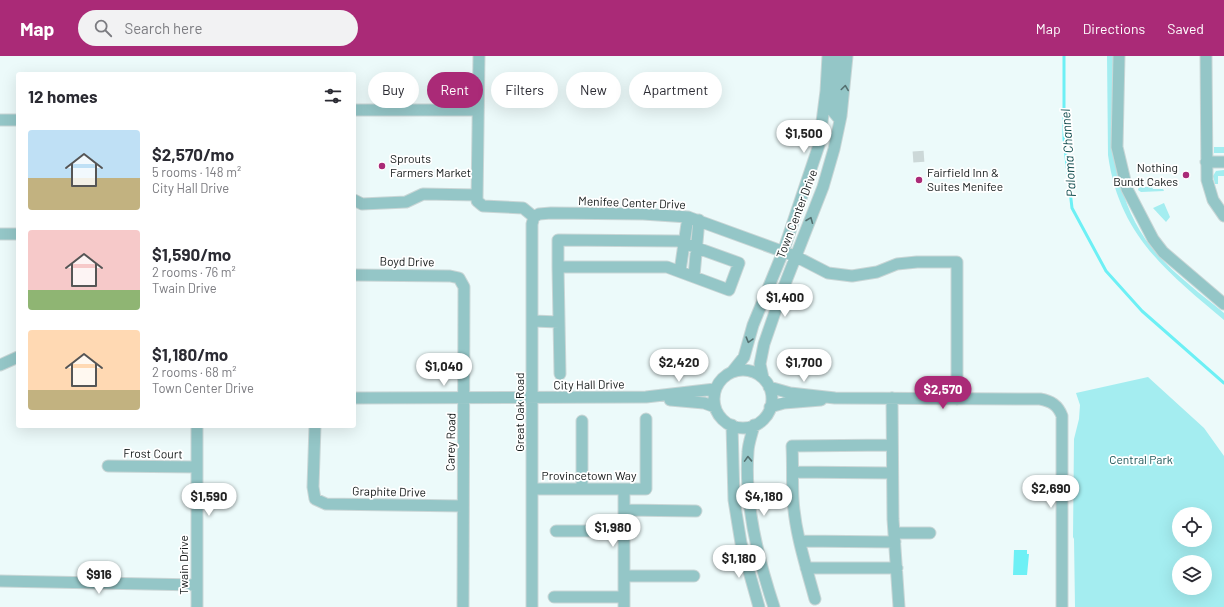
<!DOCTYPE html>
<html lang="en">
<head>
<meta charset="utf-8">
<style>
  body { margin:0; font-family:Barlow,sans-serif; background:#f2f2f3; color:#2b2b33; height:100vh; display:flex; flex-direction:column; font-size:15px; white-space:nowrap }
  * { box-sizing:border-box; margin:0 }
  p { font-size:13px; color:#7c7c81 }
  .icon { flex:none; width:22px; height:22px; fill:none; stroke:currentColor; stroke-width:2; stroke-linecap:round; stroke-linejoin:round }
  .map { position:relative; flex:1; overflow:hidden }
  .panel { position:absolute; left:16px; top:16px; width:340px; height:356px; display:flex; flex-direction:column; background:#fff; border-radius:4px; box-shadow:0 4px 16px #0002 }
  .panel>* { flex:none }
  .banner { position:absolute; left:368px; top:16px; width:380px; height:36px; display:flex; gap:8px }
  .fabs { position:absolute; left:1172px; top:451px; display:grid; gap:8px }
  .fabs a { display:grid; place-items:center; width:40px; height:40px; border-radius:50%; background:#fff; box-shadow:0 4px 16px #0002; font-size:20px }
  .price { position:absolute; translate:-50% -34px; padding:0 9px; border-radius:14px; background:#fff; color:#222; font-size:13px; line-height:26px; filter:drop-shadow(0 1px 2px #0008) }
  .price::after { content:''; position:absolute; left:50%; top:24px; width:12px; height:9px; margin-left:-6px; background:inherit; clip-path:polygon(0 0,100% 0,50% 100%) }
  .price.on { background:#aa2a77; color:#fff }
  ul { padding:0; list-style:none }
  li { display:flex; align-items:center; gap:12px; height:100px; padding:0 12px }
  li span { display:grid; place-items:center; flex:none; width:112px; height:80px; border-radius:4px; color:#555 }
  li>.icon { margin-inline-start:auto }
  span .icon { width:48px; height:48px; fill:#fffc; stroke-width:1 }
  li b { font-size:17px }
  h2 { display:flex; justify-content:space-between; align-items:center; height:48px; padding:0 12px; font-size:17px }
  .tag { padding:0 14px; border-radius:18px; background:#fff; box-shadow:0 4px 16px #0002; font-size:14px; line-height:36px }
  .tag.on { background:#aa2a77; color:#fff }
  header { display:flex; align-items:center; gap:24px; box-sizing:border-box; height:56px; padding:0 20px; background:#aa2a77; color:#fff }
  header strong { font-size:19px }
  nav { display:flex; gap:22px; margin-inline-start:auto; font-size:14px }
  .search { width:280px; height:36px; background:#f2f2f3; display:flex; align-items:center; gap:10px; box-sizing:border-box; padding:0 14px; border-radius:22px; color:#7c7c81; font-size:15px }
  .map>svg:first-child { display:block }
  .green { fill:#a4edf0; fill-rule:evenodd }
  .water { fill:#6df0f5 }
  .lines { fill:none; stroke-linecap:round; stroke-linejoin:round }
  .stream { stroke:#6df0f5; stroke-width:3 }
  .minor-tunnel { stroke:#ccd8d8; stroke-width:11; stroke-dasharray:11 5.5; stroke-linecap:butt }
  .minor-casing { stroke:#c9d6d6; stroke-width:13 }
  .minor { stroke:#94c6c7; stroke-width:11 }
  .oneway { stroke:#547070 }
  .poi-dot { fill:#aa2a77; stroke:#fff; stroke-width:1.5 }
  .labels { text-anchor:middle; stroke-width:3.5; stroke-linejoin:round; paint-order:stroke }
  .poi-label { font-size:12px; fill:#141919; stroke:#fff; text-anchor:start }
  .street-label { font-size:12px; fill:#141919; stroke:#fff }
  .park-label { font-size:12px; fill:#1e5759; stroke:#fff }
  .water-label { font-size:13px; font-style:italic; fill:#0f4b4d; stroke:#fff }
</style>
</head>
<body>
<header>
<strong>Map</strong>
<div class="search"><svg class="icon" aria-label="search" viewBox="0 0 24 24"><circle cx="10" cy="10" r="6"/><path d="M15 15l6 6"/></svg>Search here</div>
<nav><a>Map</a><a>Directions</a><a>Saved</a></nav>
</header>
<div class="map">
<svg width="1224" height="551" viewBox="0 0 1224 551">
  <rect width="100%" height="100%" fill="#ecfafa"/>
  <path class="green" d="M 1107,0 L 1113,0 C 1113,68 1107,135 1152,192 C 1171,216 1201,238 1224,257 L 1224,264 C 1166,215 1119,179 1108,99 Z
    M 1214,91 L 1224,91 L 1224,97 L 1214,97 Z
    M 1224,114 L 1224,120 L 1218,120 L 1218,128 L 1215,128 L 1213,120 L 1216,115 Z
    M 1139,131 L 1152,131 L 1153,133 L 1163,133 L 1164,135 L 1141,136 L 1138,134 Z
    M 1164,147 L 1170,161 L 1166,166 L 1153,152 Z
    M 1148,321 L 1204,372 L 1224,400 L 1224,551 L 1075,551 L 1074,483 L 1073,481 L 1074,383 L 1079,363 L 1080,349 L 1076,337 ZM 1179,458 L 1205,458 L 1205,484 L 1179,484 ZM 1179,506 L 1205,506 L 1205,532 L 1179,532 Z"/>
  <path class="water" d="M 1014,494 L 1027,494 L 1027,498 L 1029,498 L 1027,519 L 1013,519 Z"/>
  <g class="lines">
    <path class="stream" d="M 1064,0 L 1064,83 L 1072,152 L 1106,215 L 1142,255 L 1224,327"/>
    <path class="minor-tunnel" d="M 913,101 L 927,100"/>
    <g class="minor-casing">
      <path id="minor" d="M 479,0 L 477,145 L 483,150 L 523,152 L 534,161
        M 836,0 L 831,53 L 840,64
        M 1119,0 L 1117,91 L 1127,133 L 1153,183 L 1163,196 L 1224,248
        M 1206,0 L 1207,124 L 1213,144 L 1224,160
        M 354,54 L 478,54
        M 0,64 L 18,64
        M 1206,106 L 1224,106
        M 354,144 L 362,148 L 406,146 L 423,138 L 477,139
        M 534,161 L 539,158 L 551,157 L 643,158 L 688,161 L 795,200 L 828,217 L 852,220 L 877,216 L 897,208 L 917,206 L 957,206 L 957,343
        M 0,178 L 18,178
        M 558,211 L 558,184 L 678,185 L 739,207 L 729,234 L 667,211 L 558,211 L 560,318
        M 680,215 L 688,161
        M 354,219 L 450,220 L 459,222 L 464,231 L 463,551
        M 694,220 L 699,164
        M 533,265 L 559,266
        M 0,309 L 18,301
        M714 343a29 29 0 1 1 58 0a29 29 0 1 1-58 0Z
        M 732,316 L 744,301 L 753,269 L 783,196 L 819,89 L 826,35 L 828,0
        M 763,322 L 760,308 L 764,288 L 783,233 L 823,131 L 834,93 L 841,60 L 847,0
        M 769,331 L 790,337 L 835,342 L 1040,343 C 1051,345 1058,349 1062,360 L 1062,551
        M 354,342 L 646,341 L 715,333
        M 892,342 L 893,463 L 899,551
        M 670,344 L 704,347 L 715,351
        M 770,351 L 784,347 L 821,344
        M 732,369 L 734,444 L 741,487 L 759,551
        M 754,369 C 752,378 748,388 748,396 C 744,448 758,503 774,551
        M 197,370 L 197,551
        M 315,370 L 313,431 L 315,443 L 326,448 L 463,450
        M 108,410 L 197,411
        M 793,416 L 892,417
        M 533,433 L 646,433 L 646,363
        M 582,433 L 582,365
        M 624,454 L 696,455
        M 556,475 L 624,475
        M 894,477 L 930,477
        M 800,485 L 895,486
        M 806,512 L 897,512
        M 624,520 L 694,520
        M 0,525 L 197,529
        M 554,541 L 624,541
        M 815,543 C 806,510 795,477 793,443 C 792,425 793,408 792,390 L 892,389
        M 532,551 L 532,168 L 534,161
        M 624,551 L 624,433"/>
    </g>
    <use href="#minor" class="minor"/>
  </g>
  <defs><path id="oneway-chevron" d="M-2-3.5L2.5 0L-2 3.5" fill="none" stroke-width="1.6" stroke-linecap="round" stroke-linejoin="round"/></defs>
  <g class="oneway">
    <use href="#oneway-chevron" transform="translate(845 32) rotate(-82)"/>
    <use href="#oneway-chevron" transform="translate(810 164) rotate(-68)"/>
    <use href="#oneway-chevron" transform="translate(749 284) rotate(106)"/>
    <use href="#oneway-chevron" transform="translate(748 403) rotate(-92)"/>
  </g>
  <g class="poi-dot">
    <circle cx="382" cy="110" r="4"/>
    <circle cx="1186" cy="119" r="4"/>
    <circle cx="919" cy="124" r="4"/>
  </g>
  <g class="labels">
    <g class="poi-label">
      <text x="390" y="107">Sprouts<tspan x="390" dy="14">Farmers Market</tspan></text>
      <text x="1178" y="116" text-anchor="end">Nothing<tspan x="1178" dy="14">Bundt Cakes</tspan></text>
      <text x="927" y="121">Fairfield Inn &amp;<tspan x="927" dy="14">Suites Menifee</tspan></text>
    </g>
    <g class="street-label">
      <text transform="translate(632 147) rotate(2)" y="4">Menifee Center Drive</text>
      <text transform="translate(797 158) rotate(-69)" y="4">Town Center Drive</text>
      <text transform="translate(407 206) rotate(1)" y="4">Boyd Drive</text>
      <text transform="translate(589 329) rotate(-1)" y="4">City Hall Drive</text>
      <text transform="translate(520 356) rotate(-90)" y="4">Great Oak Road</text>
      <text transform="translate(451 386) rotate(-89)" y="4">Carey Road</text>
      <text transform="translate(153 398) rotate(1)" y="4">Frost Court</text>
      <text x="589" y="424">Provincetown Way</text>
      <text transform="translate(389 436) rotate(1)" y="4">Graphite Drive</text>
      <text transform="translate(184 509) rotate(-90)" y="4">Twain Drive</text>
    </g>
    <g class="park-label">
      <text x="1141" y="408">Central Park</text>
    </g>
    <g class="water-label">
      <text transform="translate(1068 97) rotate(-94)" y="5">Paloma Channel</text>
    </g>
  </g>
</svg>
<div class="fabs">
<a><svg class="icon" aria-label="locate" viewBox="0 0 24 24"><circle cx="12" cy="12" r="6"/><path d="M12 2v4M12 18v4M2 12h4M18 12h4"/></svg></a>
<a><svg class="icon" aria-label="layers" viewBox="0 0 24 24"><path d="M12 4l9 5-9 5-9-5zM3 14l9 5 9-5"/></svg></a>
</div>
<b class="price" style="left:804px;top:98px">$1,500</b>
<b class="price" style="left:785px;top:262px">$1,400</b>
<b class="price" style="left:679px;top:327px">$2,420</b>
<b class="price" style="left:804px;top:327px">$1,700</b>
<b class="price" style="left:444px;top:331px">$1,040</b>
<b class="price on" style="left:943px;top:354px">$2,570</b>
<b class="price" style="left:1051px;top:453px">$2,690</b>
<b class="price" style="left:209px;top:461px">$1,590</b>
<b class="price" style="left:764px;top:461px">$4,180</b>
<b class="price" style="left:613px;top:492px">$1,980</b>
<b class="price" style="left:739px;top:523px">$1,180</b>
<b class="price" style="left:99px;top:539px">$916</b>
<div class="banner">
<a class="tag">Buy</a>
<a class="tag on">Rent</a>
<a class="tag">Filters</a>
<a class="tag">New</a>
<a class="tag">Apartment</a>
</div>
<section class="panel">
<h2>12 homes<svg class="icon" aria-label="filters" viewBox="0 0 24 24"><path d="M4 7h16M4 17h16"/><circle cx="9" cy="7" r="2"/><circle cx="15" cy="17" r="2"/></svg></h2>
<ul>
<li><span style="background:linear-gradient(#bfe0f5 60%,#c2b280 0)"><svg class="icon" aria-label="home" viewBox="0 0 24 24"><path d="M3 11l9-7 9 7M6 9v11h12V9"/></svg></span><div><b>$2,570/mo</b><p>5 rooms · 148 m²</p><p>City Hall Drive</p></div></li>
<li><span style="background:linear-gradient(#f6c9c9 75%,#8fb573 0)"><svg class="icon" aria-label="home" viewBox="0 0 24 24"><path d="M3 11l9-7 9 7M6 9v11h12V9"/></svg></span><div><b>$1,590/mo</b><p>2 rooms · 76 m²</p><p>Twain Drive</p></div></li>
<li><span style="background:linear-gradient(#ffd9b3 75%,#c2b280 0)"><svg class="icon" aria-label="home" viewBox="0 0 24 24"><path d="M3 11l9-7 9 7M6 9v11h12V9"/></svg></span><div><b>$1,180/mo</b><p>2 rooms · 68 m²</p><p>Town Center Drive</p></div></li>
</ul>
</section>
</div>
</body>
</html>
